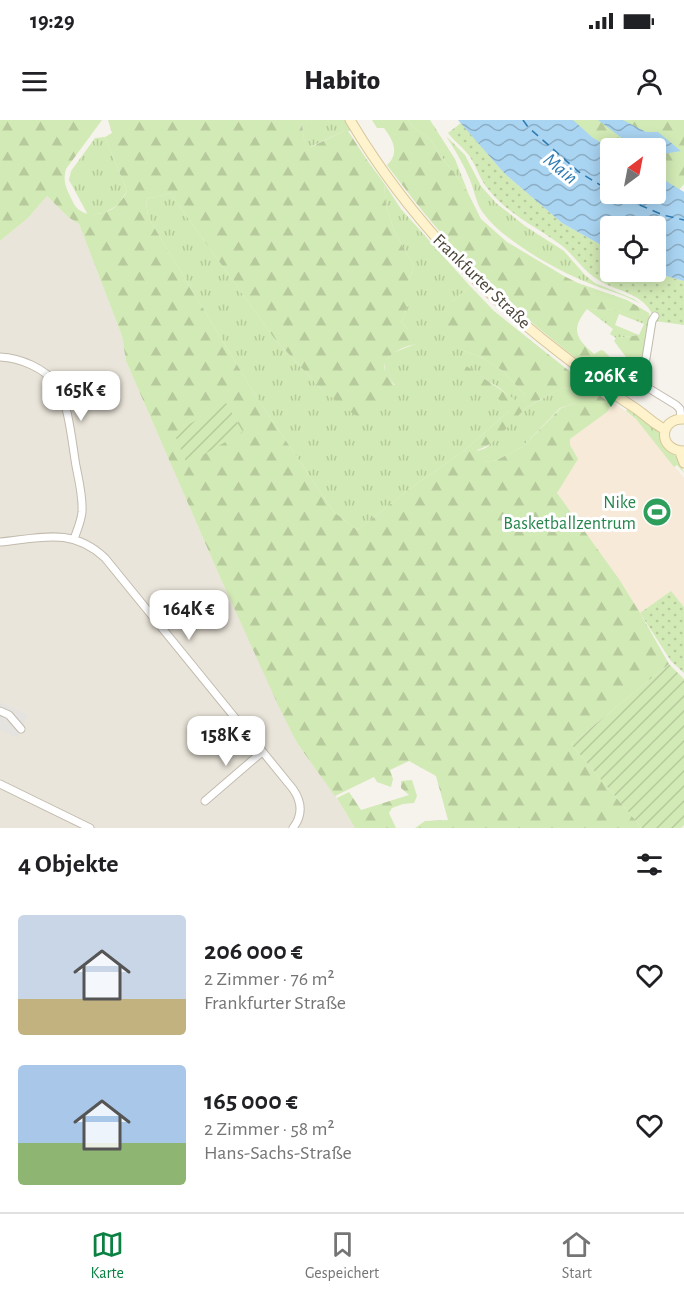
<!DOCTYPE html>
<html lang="de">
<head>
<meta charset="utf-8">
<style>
  body { margin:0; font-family:"Alegreya Sans",sans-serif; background:#f2f2f2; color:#202124; height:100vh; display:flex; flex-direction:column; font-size:22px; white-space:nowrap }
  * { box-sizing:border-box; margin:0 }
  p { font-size:20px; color:#757577 }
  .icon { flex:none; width:33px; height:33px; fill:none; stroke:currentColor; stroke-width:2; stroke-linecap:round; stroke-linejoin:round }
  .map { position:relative; height:708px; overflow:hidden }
  .details { display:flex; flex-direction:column; background:#fff; flex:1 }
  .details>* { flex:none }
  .needle { width:39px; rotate:32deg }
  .controls { position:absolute; left:600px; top:18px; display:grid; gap:12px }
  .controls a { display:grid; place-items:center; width:66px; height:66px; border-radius:6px; background:#fff; box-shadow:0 3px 15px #0003; font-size:30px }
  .price { position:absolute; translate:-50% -51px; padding:0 14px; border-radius:12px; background:#fff; color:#222; font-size:20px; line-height:39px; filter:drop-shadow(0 2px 3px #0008) }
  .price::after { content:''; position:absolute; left:50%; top:36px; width:18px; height:14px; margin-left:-9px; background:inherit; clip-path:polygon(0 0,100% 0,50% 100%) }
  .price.active { background:#0b8043; color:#fff }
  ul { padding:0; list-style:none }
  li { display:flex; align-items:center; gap:18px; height:150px; padding:0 18px }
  li span { display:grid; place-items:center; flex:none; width:168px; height:120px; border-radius:6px; color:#555 }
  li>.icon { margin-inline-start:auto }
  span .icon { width:72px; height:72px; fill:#fffc; stroke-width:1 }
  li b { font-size:26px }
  h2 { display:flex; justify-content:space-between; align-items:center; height:72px; padding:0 18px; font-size:26px }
  .status { display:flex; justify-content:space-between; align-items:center; height:42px; padding:0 30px; background:#fff; direction:ltr }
  .status svg { height:16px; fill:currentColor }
  header { display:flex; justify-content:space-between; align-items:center; height:78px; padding:0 18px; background:#fff; font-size:27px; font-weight:800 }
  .tabs { display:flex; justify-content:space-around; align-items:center; height:84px; border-top:2px solid #e0e0e0; background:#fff; font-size:16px; color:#757577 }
  .tabs a { display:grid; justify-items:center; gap:3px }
  .tabs .active { color:#0b8043 }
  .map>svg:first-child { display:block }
  .residential { fill:#eae5da }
  .commercial { fill:#f7ead8 }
  .grass { fill:url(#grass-tufts) }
  .forest { fill:url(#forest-firs); fill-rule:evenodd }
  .park { fill:url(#park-dots) }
  .garden { fill:url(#garden-furrows) }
  .parking { fill:#e5e3e0 }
  .water { fill:url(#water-waves) }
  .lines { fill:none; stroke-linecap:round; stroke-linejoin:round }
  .ferry { stroke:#2e7ab2; stroke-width:1.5; stroke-dasharray:8 6; stroke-linecap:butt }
  .street-casing { stroke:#c2bbae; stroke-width:9 }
  .secondary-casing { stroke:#d6c79b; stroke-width:11 }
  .street { stroke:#fff; stroke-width:7 }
  .secondary { stroke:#fff3cd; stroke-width:9 }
  .labels { text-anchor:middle; stroke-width:6; stroke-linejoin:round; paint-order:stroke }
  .street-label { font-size:18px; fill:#4b4439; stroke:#fff }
  .leisure-label { font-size:18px; fill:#27864d; stroke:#fff; text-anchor:end }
  .water-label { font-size:20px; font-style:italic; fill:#2e7ab2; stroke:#fff }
</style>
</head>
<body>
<div class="status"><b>19:29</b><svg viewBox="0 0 49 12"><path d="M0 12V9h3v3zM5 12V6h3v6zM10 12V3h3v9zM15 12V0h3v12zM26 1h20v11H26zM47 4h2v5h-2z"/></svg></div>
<header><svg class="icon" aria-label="menu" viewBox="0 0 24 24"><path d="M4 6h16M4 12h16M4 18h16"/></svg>Habito<svg class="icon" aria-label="person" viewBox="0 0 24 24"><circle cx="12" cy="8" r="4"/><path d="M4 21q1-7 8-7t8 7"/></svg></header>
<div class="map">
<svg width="684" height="708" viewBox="0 0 684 708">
  <defs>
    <pattern id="grass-tufts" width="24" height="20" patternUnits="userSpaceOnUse" patternTransform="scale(1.5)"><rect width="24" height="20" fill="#d2eab5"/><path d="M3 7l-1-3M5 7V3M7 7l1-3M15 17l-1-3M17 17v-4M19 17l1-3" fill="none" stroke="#b6ca9c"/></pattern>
    <pattern id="forest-firs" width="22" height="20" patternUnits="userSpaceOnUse" patternTransform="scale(1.5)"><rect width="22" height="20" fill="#d2eab5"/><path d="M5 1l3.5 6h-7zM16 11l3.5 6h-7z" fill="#b6ca9c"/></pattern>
    <pattern id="park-dots" width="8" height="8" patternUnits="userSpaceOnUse" patternTransform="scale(1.5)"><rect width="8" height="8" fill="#d2eab5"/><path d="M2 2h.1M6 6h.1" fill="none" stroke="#b6ca9c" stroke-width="1.8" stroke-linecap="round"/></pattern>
    <pattern id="garden-furrows" width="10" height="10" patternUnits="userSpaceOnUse" patternTransform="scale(1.5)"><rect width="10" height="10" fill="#d2eab5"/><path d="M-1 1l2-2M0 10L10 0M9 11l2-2" fill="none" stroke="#b6ca9c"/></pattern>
    <pattern id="water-waves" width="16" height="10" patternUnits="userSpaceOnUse" patternTransform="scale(1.5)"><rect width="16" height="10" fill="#a9d4f2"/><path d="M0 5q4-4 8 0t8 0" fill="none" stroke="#8caec5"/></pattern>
  </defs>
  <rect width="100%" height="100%" fill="#f6f3ec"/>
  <path class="residential" d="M 47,76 L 68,97 L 79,104 L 122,216 L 126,241 L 220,457 L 297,623 L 337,678 L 355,708 L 0,708 L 0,121 L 28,98 Z"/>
  <path class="commercial" d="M 614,283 L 636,299 L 684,358 L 684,487 L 671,471 L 640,493 L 619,459 L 557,373 L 578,339 L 570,325 L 570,319 L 607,292 Z"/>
  <path class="grass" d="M 307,0 L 345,0 L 352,11 L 344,11 L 310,27 L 304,19 L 302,4 Z
    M 409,0 L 430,0 L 455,39 L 469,75 L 461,62 L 437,31 L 430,19 L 412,6 L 410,3 Z
    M 446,16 L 465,35 L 481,66 L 496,83 L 525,106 L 564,131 L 585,155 L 595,163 L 634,179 L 641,184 C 624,174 604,170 586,162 C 556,150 503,120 484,94 C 476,84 475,72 470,60 C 464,45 455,30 446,16 Z
    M 105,17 L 127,71 L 118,85 L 104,93 L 88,95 L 69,60 L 71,51 L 95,18 Z
    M 384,63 L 401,89 L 470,166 L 452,182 L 464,231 L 483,238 L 503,251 L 525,275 L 525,280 L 518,283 L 498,267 L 482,257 L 510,290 L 465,330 L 415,365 L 357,410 L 334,392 L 257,278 L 148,97 L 146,79 L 170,73 L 274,218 L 322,270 L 395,265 L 385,253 L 385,242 L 392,233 L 421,222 L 429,224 L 408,209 L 401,202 L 408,185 L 408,162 L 414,146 L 394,111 L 386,85 Z
    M 587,189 L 616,190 L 643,200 L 644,204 L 619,194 L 615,205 L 639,215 L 616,218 L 610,214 L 613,209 Z
    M 563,267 L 576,271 L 576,283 L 560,288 L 522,327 L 497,340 L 486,342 L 477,331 L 486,328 L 518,295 L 529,286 Z
    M 627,289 L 658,310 L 663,325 L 678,338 L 684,353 L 677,345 L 674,347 L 636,299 L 626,291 Z"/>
  <path class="forest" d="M 0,0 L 102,0 L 66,49 C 63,60 65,66 70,76 C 73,82 75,88 81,91 C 91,98 112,93 119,83 C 122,80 125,75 127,71 L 105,17 L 112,13 L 108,0 L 307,0 L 302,4 L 304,19 L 311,27 L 344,11 L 348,11 L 367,40 L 384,63 L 386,85 L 394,111 L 414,146 L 408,162 L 408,185 L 401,202 L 408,209 L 425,210 L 428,213 L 429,224 C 415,221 380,232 385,251 C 388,260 395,260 395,273 L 360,299 L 322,270 L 274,218 L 170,73 L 146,79 L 148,97 L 257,278 L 334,392 L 357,410 L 415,365 L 465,330 L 509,291 L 500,280 L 441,241 L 438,235 L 440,233 C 458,237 468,248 482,257 C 494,265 506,273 518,282 L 525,280 L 525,275 L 503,251 L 483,238 L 464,231 L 448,211 L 446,197 L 452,182 L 470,166 L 494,191 L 612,285 L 607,292 L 570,319 L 570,325 L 578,339 L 557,373 L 619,459 L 640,493 L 669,544 L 571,624 L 642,708 L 415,708 L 425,701 L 448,700 L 436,656 L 409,641 L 390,650 L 393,659 L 391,667 L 377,662 L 374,657 L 335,676 L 297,623 L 279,587 L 220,457 L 126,241 L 122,216 L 79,104 L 68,97 L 47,76 L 28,98 L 0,121 ZM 563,267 L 576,271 L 576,283 L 561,288 L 522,327 L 497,340 L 486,342 L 477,330 C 499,324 511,299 529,286 C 540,279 552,274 563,267 Z
    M 372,0 L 409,0 L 410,3 L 412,6 L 430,19 L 437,31 L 461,62 L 469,75 L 481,99 L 507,122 L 564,156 L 578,163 L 627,180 L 649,193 L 650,199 L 643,243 L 639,248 L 632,245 L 614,221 L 616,218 L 639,215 L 644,204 L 642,200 L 616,190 L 587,189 C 571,209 575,218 594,234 L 601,230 L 604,231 L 614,241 L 610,245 L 616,251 L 620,248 L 626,253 L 616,268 C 580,242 545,215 512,185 C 465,144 424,95 387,45 C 400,33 393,20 384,8 L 377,8 Z
    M 571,0 L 606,0 L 630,22 L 631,28 L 610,28 L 592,20 Z
    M 619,0 L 684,0 L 684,64 L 679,70 L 656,55 L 656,31 L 658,30 L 652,15 Z
    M 412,660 L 417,676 L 414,683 L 403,684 L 392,688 L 389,693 L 396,708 L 355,708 L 337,678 L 349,672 L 361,690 L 409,675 L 401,668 L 401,661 Z"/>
  <path class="park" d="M 461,3 L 504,53 L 562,103 L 610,130 L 610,152 L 652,152 L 684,161 L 684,205 L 655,201 C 646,171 615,173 594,157 C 581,148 573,134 561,125 C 537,107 507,94 488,69 C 480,60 477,47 470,37 C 464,28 455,22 448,13 Z
    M 671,471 L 684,487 L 684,553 L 671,541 L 640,493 Z"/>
  <path class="garden" d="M 226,283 L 243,312 L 187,344 L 174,313 Z
    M 669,544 L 684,559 L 684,705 L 681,708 L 642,708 L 571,624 Z"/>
  <path class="parking" d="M 0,582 L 28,595 L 18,618 L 0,610 Z"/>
  <path class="water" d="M 458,0 L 573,0 L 593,18 L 611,28 L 610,74 L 656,74 L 656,55 L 684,72 L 684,161 L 652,152 L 656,152 L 656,106 L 610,106 L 610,130 L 562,103 L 504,53 Z
    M 598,0 L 623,0 L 646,12 L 658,12 L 681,31 L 656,35 L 656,28 L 629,28 L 627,22 Z"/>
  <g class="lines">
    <path class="ferry" d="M 523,0 L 528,7 L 579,52 L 610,71
      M 614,74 L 663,95 L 684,100"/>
    <g class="street-casing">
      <path id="street" d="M 655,196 L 652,201 L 642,263 L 645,266 L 676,285 L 680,289 L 681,298
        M 0,237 C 20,238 45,248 57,265 C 69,285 72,323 76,346 C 79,361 83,377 82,392 C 81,402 77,410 74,419
        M 0,422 C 41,418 72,407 105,438 L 293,669 C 302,682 303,695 293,708
        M 0,591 L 9,595 L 21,609
        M 0,664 L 90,708
        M 205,681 L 262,632"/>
    </g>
    <g class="secondary-casing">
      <path id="secondary" d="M 350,0 C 400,84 466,157 541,218 C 566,238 591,257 617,276 C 625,282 635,287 643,294 C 650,300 657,305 665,310
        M 684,299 C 658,298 658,331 684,331
        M 681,331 L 681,335 L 684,343"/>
    </g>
    <use href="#street" class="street"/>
    <use href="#secondary" class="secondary"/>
  </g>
  <defs>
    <g id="stadium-disc" transform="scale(1.5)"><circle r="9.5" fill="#2e9e5b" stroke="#fff"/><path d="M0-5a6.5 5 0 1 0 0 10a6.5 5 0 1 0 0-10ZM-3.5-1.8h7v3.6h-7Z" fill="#fff"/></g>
  </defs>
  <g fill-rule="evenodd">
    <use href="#stadium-disc" x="657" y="392"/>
  </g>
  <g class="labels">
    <g class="street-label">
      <text transform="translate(482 161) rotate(44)" y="6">Frankfurter Straße</text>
    </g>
    <g class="leisure-label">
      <text x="636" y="388">Nike<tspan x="636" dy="21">Basketballzentrum</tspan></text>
    </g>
    <g class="water-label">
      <text transform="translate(561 48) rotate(39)" y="7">Main</text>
    </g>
  </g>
</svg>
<div class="controls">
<a><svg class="needle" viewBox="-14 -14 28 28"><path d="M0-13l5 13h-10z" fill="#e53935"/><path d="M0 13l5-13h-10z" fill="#757577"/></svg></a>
<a><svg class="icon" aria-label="locate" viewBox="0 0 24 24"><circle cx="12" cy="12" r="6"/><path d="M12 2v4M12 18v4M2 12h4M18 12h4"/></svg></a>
</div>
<b class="price active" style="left:611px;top:288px">206K €</b>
<b class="price" style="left:81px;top:302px">165K €</b>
<b class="price" style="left:189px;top:521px">164K €</b>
<b class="price" style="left:226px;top:647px">158K €</b>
</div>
<section class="details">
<h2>4 Objekte<svg class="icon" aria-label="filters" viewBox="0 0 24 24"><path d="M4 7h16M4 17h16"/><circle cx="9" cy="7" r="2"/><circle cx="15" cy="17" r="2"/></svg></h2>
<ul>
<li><span style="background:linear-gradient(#c9d6e8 70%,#c2b280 0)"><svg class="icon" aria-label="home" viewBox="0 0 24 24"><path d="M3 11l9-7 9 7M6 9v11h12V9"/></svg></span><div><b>206 000 €</b><p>2 Zimmer · 76 m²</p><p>Frankfurter Straße</p></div><svg class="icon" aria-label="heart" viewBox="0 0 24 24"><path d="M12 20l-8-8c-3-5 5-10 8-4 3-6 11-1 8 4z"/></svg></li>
<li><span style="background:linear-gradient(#a9c7e8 65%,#8fb573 0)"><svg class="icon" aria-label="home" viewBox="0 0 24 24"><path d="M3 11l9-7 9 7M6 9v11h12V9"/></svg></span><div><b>165 000 €</b><p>2 Zimmer · 58 m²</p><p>Hans-Sachs-Straße</p></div><svg class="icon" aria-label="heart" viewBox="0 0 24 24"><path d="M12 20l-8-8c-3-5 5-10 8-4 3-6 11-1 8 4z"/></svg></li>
</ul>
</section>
<nav class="tabs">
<a class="active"><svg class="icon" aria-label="map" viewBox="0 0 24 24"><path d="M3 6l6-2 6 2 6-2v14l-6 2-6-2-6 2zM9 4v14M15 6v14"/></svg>Karte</a>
<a><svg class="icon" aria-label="saved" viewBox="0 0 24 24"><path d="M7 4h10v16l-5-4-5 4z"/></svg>Gespeichert</a>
<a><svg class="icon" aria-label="home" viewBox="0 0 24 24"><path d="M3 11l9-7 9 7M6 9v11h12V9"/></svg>Start</a>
</nav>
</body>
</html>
